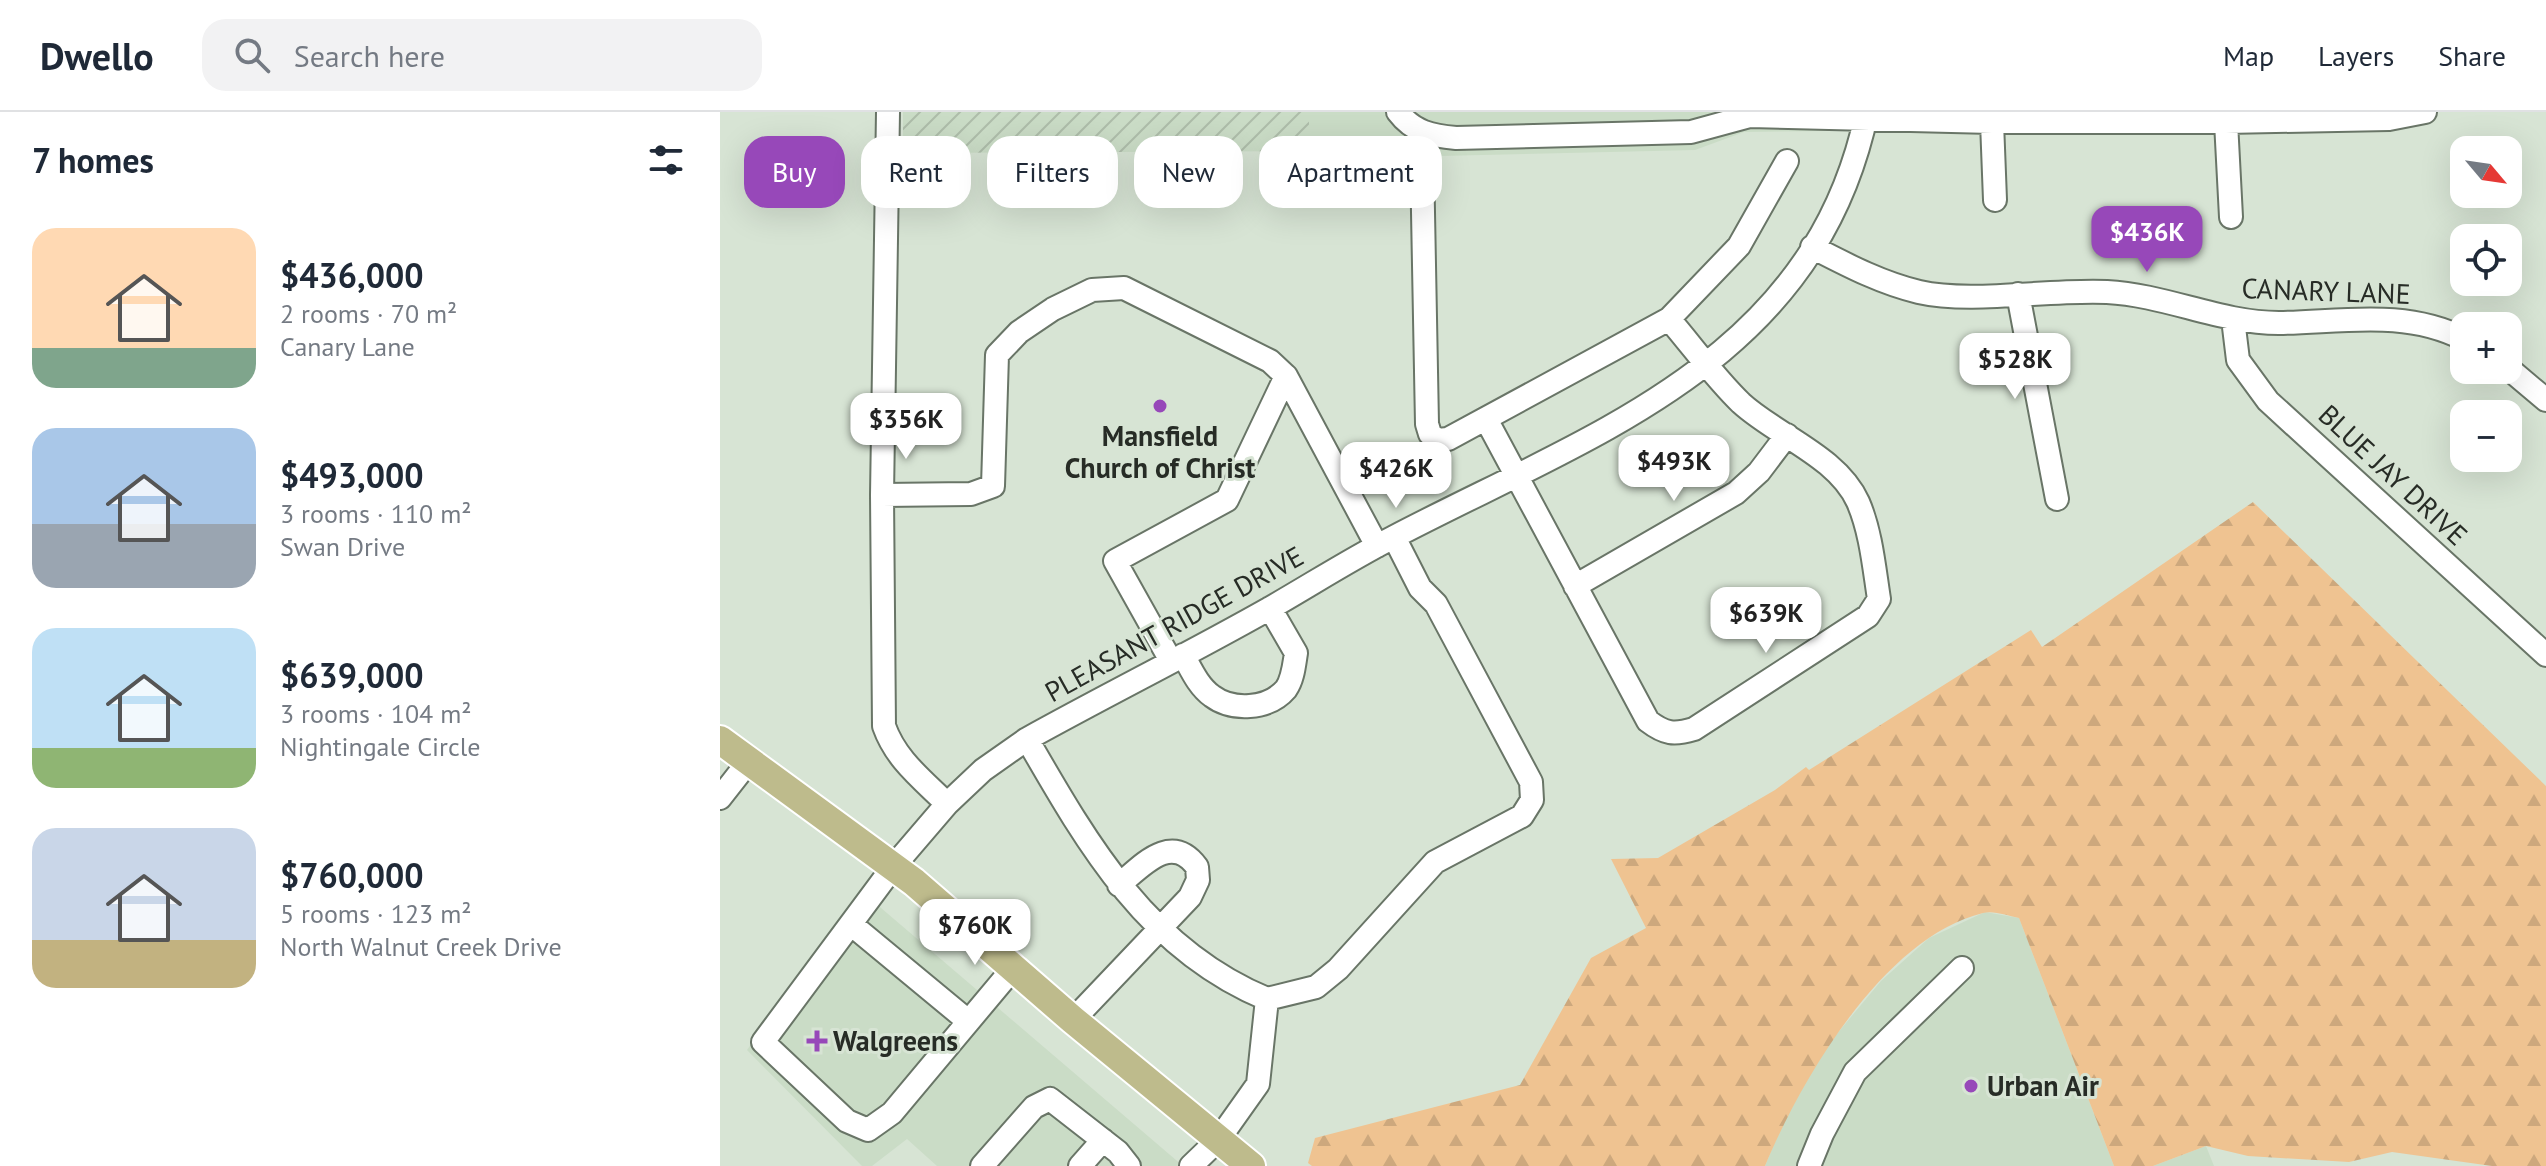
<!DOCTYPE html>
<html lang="en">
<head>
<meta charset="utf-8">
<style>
  body { margin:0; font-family:"PT Sans",sans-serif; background:#f2f2f3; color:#1f2937; height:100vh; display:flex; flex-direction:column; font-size:30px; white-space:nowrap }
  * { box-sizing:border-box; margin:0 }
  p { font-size:26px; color:#747a83 }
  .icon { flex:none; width:44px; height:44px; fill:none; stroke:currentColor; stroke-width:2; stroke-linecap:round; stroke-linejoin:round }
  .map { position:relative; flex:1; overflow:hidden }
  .panel { display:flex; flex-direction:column; background:#fff; width:720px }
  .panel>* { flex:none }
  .top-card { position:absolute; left:24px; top:24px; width:760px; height:72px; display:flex; gap:16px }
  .needle { width:52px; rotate:119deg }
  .controls { position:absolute; left:1730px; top:24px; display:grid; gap:16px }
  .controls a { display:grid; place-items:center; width:72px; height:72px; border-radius:16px; background:#fff; box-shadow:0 8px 32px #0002; font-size:40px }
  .price { position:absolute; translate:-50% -68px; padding:0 18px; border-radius:16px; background:#fff; color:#222; font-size:26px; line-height:52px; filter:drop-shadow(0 2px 4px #0008) }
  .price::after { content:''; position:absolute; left:50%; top:48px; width:24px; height:18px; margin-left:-12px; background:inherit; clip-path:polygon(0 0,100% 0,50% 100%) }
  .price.current { background:#9748b9; color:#fff }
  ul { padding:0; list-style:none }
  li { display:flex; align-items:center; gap:24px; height:200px; padding:0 32px }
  li span { display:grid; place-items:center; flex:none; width:224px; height:160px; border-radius:24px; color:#555 }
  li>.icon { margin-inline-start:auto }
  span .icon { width:96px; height:96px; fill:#fffc; stroke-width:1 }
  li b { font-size:34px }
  h2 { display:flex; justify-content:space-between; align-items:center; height:96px; padding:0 32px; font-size:34px }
  .tag { padding:0 28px; border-radius:24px; background:#fff; box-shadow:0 8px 32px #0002; font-size:28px; line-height:72px }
  .tag.current { background:#9748b9; color:#fff }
  header { display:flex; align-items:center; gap:48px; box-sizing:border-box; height:112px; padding:0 40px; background:#fff; border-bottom:2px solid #e0e1e3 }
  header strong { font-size:38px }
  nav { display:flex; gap:44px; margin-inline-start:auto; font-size:28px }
  .search { width:560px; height:72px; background:#f2f2f3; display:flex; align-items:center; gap:20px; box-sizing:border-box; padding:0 28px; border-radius:24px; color:#747a83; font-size:30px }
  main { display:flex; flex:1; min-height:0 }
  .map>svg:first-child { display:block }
  .built { fill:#cadcc6 }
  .industrial { fill:url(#industrial-furrows) }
  .forest { fill:url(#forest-firs) }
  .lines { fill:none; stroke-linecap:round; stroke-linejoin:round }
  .minor-casing { stroke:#697567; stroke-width:26 }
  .major-casing { stroke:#fff; stroke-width:32 }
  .minor { stroke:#fff; stroke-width:22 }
  .major { stroke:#bebb8c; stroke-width:28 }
  .poi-dot { fill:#9748b9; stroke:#d7e4d4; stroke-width:3 }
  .labels { text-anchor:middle; stroke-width:6; stroke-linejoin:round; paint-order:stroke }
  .street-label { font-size:28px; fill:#272c26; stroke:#d7e4d4 }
  .poi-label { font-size:28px; font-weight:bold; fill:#272c26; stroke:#d7e4d4; text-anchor:start }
</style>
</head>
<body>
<header>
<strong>Dwello</strong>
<div class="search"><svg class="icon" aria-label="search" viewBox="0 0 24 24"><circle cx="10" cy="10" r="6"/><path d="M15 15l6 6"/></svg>Search here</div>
<nav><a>Map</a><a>Layers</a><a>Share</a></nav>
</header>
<main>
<section class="panel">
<h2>7 homes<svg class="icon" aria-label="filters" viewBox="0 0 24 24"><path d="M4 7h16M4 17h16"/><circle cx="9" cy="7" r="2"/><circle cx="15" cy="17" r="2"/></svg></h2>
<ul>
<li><span style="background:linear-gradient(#ffd9b3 75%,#7fa58c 0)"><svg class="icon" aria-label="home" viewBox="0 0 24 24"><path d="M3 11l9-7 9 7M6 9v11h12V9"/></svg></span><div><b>$436,000</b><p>2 rooms · 70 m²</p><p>Canary Lane</p></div></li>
<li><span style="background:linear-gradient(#a9c7e8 60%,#9aa5b1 0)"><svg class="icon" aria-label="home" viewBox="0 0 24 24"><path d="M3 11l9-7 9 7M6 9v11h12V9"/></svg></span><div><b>$493,000</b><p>3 rooms · 110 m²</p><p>Swan Drive</p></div></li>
<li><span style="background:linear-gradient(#bfe0f5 75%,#8fb573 0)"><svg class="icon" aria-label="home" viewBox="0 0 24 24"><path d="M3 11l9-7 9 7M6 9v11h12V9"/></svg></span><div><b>$639,000</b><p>3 rooms · 104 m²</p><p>Nightingale Circle</p></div></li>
<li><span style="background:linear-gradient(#c9d6e8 70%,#c2b280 0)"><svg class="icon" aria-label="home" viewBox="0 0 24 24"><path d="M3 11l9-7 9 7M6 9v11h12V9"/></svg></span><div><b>$760,000</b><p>5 rooms · 123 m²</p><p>North Walnut Creek Drive</p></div></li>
</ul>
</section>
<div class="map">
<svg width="1826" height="1054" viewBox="0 0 1826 1054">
  <defs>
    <pattern id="industrial-furrows" width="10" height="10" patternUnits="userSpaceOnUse" patternTransform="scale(2)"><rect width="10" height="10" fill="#cadcc6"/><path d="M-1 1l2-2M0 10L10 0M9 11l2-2" fill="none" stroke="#aebdaa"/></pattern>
    <pattern id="forest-firs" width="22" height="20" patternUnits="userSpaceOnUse" patternTransform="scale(2)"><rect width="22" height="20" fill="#efc391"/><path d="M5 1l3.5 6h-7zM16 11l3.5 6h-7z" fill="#cda87d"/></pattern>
  </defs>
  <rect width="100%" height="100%" fill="#d7e4d4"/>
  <path class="built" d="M 589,0 L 1111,0 L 1108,19 L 1024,20 L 975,38 L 589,47 Z
    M 140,778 L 463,1054 L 217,1054 L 187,1027 L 152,1054 L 142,1054 L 27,938 Z
    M 1265,800 L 1299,806 L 1394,1054 L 1045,1054 L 1065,1006 L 1105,936 L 1161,869 L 1209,826 Z
    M 1486,1034 L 1494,1054 L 1433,1054 Z"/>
  <path class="industrial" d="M 183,0 L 589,0 L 589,39 L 183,41 Z"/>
  <path class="forest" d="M 1533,390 L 1826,674 L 1826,1054 L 1772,1054 L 1672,1040 L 1629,1050 L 1528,1044 L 1486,1034 L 1433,1054 L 1394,1054 L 1299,806 C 1289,804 1273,798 1263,801 C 1164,825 1081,967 1045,1054 L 592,1054 L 588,1051 L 595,1026 L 800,973 L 871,846 L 926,816 L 891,747 L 938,746 L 1055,678 L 1086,655 L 1089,658 L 1311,518 L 1322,535 Z"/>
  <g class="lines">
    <g class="minor-casing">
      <path id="minor" d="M 168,0 L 162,383 L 164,614 C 176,648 202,667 227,692
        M 678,0 C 693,20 712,24 736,26 L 971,20 L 1030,4 L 1272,10 L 1506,10 L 1669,7 L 1705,0
        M 1272,10 L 1275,88
        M 1506,10 L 1511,105
        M 702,47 L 707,312 L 710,322 L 717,328 L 728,327 L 949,207 L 1019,134 L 1067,49
        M 1092,135 C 1127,153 1161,171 1199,180 C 1251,192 1330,177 1387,180 C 1446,183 1500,211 1559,211 C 1623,210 1685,197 1744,227
        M 1298,182 L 1337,387
        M 1513,207 L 1518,248 L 1548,289 L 1826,543
        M 1788,256 L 1826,288
        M 766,307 L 928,609 C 945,622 954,623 974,617 L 1148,504 L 1159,487 C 1154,455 1151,420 1138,390 C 1117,344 1057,324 1021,291 C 995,266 973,235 949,207
        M 162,383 L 251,382 L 273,374 L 277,243 L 299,220 L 333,197 L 372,178 L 404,176 L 550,249 L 566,264 L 657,434
        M 855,474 L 1016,381 L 1039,360 L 1067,323
        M 463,543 C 471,557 478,574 492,584 C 512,599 548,598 566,577 C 573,567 574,553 576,541 L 550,496
        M 451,549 L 395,449 L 507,388 L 566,264
        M 307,627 C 368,733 428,838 547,887 L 538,972 L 499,1027 L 471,1054
        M 0,686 L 29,649
        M 132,813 L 248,909
        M 295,854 L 172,1001 L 148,1018 L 127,1009 L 43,930 L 173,755 L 227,692 L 263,658 L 307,627 C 388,582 471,541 552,495 C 592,472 631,447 672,426 C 872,321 1094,251 1147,0
        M 547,887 L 596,875 L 618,857 L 715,750 L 802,704 L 812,688 L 811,670 L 716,492 L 700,476 L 674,425
        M 353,908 L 470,785 L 478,768 L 477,755 C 451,720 423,753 399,773
        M 262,1054 L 314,995 L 330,987 L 398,1040 L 409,1054
        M 360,1054 L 383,1028
        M 1089,1054 L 1102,1022 L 1135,960 L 1242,856"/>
    </g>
    <g class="major-casing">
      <path id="major" d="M 0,628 L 194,770 L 353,908 L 531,1054"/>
    </g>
    <use href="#minor" class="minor"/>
    <use href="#major" class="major"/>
  </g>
  <g class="poi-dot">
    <circle cx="440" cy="294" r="8"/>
    <path d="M93 917h8v8h8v8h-8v8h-8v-8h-8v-8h8z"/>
    <circle cx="1251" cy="974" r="8"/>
  </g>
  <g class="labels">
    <g class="street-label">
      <text transform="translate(1606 179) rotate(2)" y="10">CANARY LANE</text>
      <text transform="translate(1673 363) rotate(43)" y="10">BLUE JAY DRIVE</text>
      <text transform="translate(454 512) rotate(-29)" y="10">PLEASANT RIDGE DRIVE</text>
    </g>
    <g class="poi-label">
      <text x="440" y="334" text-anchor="middle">Mansfield<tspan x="440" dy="32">Church of Christ</tspan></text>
      <text x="113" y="939">Walgreens</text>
      <text x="1267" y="984">Urban Air</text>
    </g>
  </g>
</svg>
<div class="controls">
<a><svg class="needle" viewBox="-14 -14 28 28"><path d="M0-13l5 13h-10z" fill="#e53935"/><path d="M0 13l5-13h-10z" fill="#747a83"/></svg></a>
<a><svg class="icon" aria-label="locate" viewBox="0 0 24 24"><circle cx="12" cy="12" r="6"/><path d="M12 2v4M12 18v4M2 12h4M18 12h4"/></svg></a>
<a>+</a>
<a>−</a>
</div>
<b class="price current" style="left:1427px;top:162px">$436K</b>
<b class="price" style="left:1295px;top:289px">$528K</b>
<b class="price" style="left:186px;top:349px">$356K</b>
<b class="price" style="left:954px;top:391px">$493K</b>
<b class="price" style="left:676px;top:398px">$426K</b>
<b class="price" style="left:1046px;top:543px">$639K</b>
<b class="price" style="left:255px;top:855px">$760K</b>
<div class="top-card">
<a class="tag current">Buy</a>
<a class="tag">Rent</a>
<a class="tag">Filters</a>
<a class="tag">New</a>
<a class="tag">Apartment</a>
</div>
</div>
</main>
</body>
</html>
